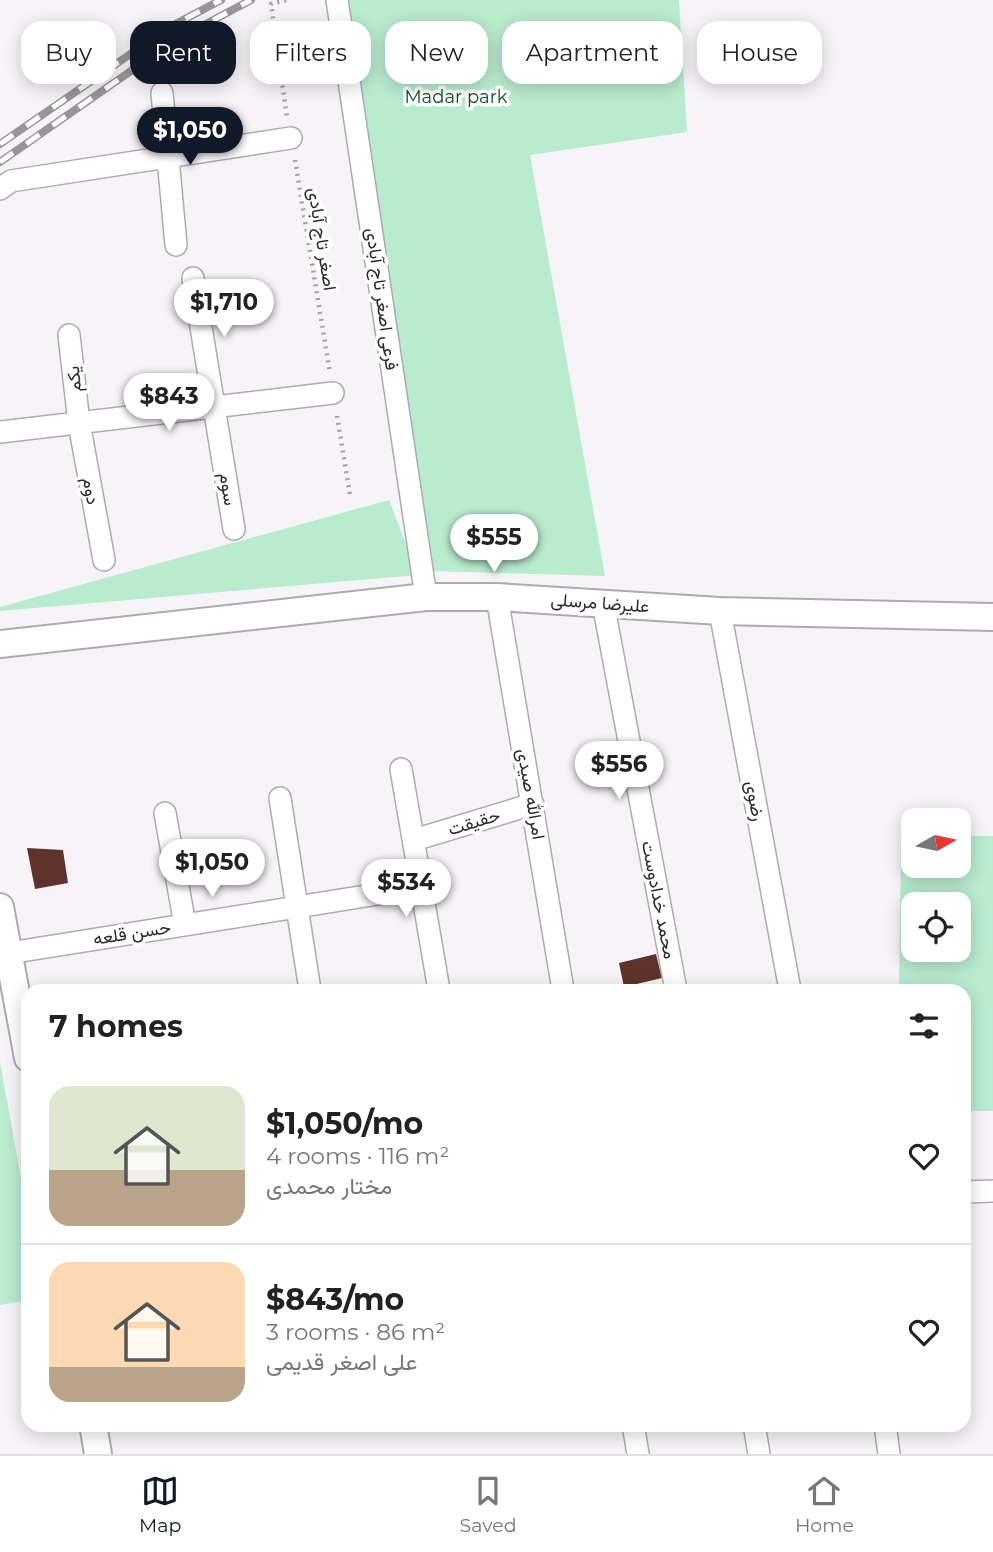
<!DOCTYPE html>
<html lang="en">
<head>
<meta charset="utf-8">
<style>
  body { margin:0; font-family:Montserrat,Vazirmatn,sans-serif; background:#f2f2f2; color:#222; height:100vh; display:flex; flex-direction:column; font-size:26px; white-space:nowrap }
  * { box-sizing:border-box; margin:0 }
  p { font-size:23px; color:#767676 }
  .icon { flex:none; width:38px; height:38px; fill:none; stroke:currentColor; stroke-width:2; stroke-linecap:round; stroke-linejoin:round }
  .map { position:relative; flex:1; overflow:hidden }
  .sheet { position:absolute; left:21px; top:984px; width:950px; height:448px; display:flex; flex-direction:column; background:#fff; border-radius:21px; box-shadow:0 4px 18px #0003 }
  .sheet>* { flex:none }
  .banner { position:absolute; left:21px; top:21px; width:952px; height:63px; display:flex; gap:14px }
  .needle { width:46px; rotate:81deg }
  .fabs { position:absolute; left:901px; top:808px; display:grid; gap:14px }
  .fabs a { display:grid; place-items:center; width:70px; height:70px; border-radius:14px; background:#fff; box-shadow:0 4px 18px #0003; font-size:35px }
  .price { position:absolute; translate:-50% -60px; padding:0 16px; border-radius:24px; background:#fff; color:#222; font-size:23px; line-height:46px; filter:drop-shadow(0 2px 4px #0008) }
  .price::after { content:''; position:absolute; left:50%; top:42px; width:21px; height:16px; margin-left:-10px; background:inherit; clip-path:polygon(0 0,100% 0,50% 100%) }
  .price.on { background:#111827; color:#fff }
  ul { padding:0; list-style:none }
  li { display:flex; align-items:center; gap:21px; height:175px; padding:0 28px }
  li+li { border-top:2px solid #e0e0e0 }
  li span { display:grid; place-items:center; flex:none; width:196px; height:140px; border-radius:21px; color:#555 }
  li>.icon { margin-inline-start:auto }
  span .icon { width:84px; height:84px; fill:#fffc; stroke-width:1 }
  li b { font-size:30px }
  h2 { display:flex; justify-content:space-between; align-items:center; height:84px; padding:0 28px; font-size:30px }
  .tag { padding:0 24px; border-radius:21px; background:#fff; box-shadow:0 4px 18px #0003; font-size:24px; line-height:63px }
  .tag.on { background:#111827; color:#fff }
  .tab-bar { display:flex; justify-content:space-around; align-items:center; height:98px; border-top:2px solid #e0e0e0; background:#fff; font-size:19px; color:#767676 }
  .tab-bar a { display:grid; justify-items:center; gap:4px }
  .tab-bar .on { color:#111827 }
  .map>svg:first-child { display:block }
  .green { fill:#b9ebcf; fill-rule:evenodd }
  .building { fill:#5f332b }
  .lines { fill:none; stroke-linecap:round; stroke-linejoin:round }
  .minor-casing { stroke:#aeabae; stroke-width:24 }
  .tertiary-casing { stroke:#aeabae; stroke-width:30 }
  .path { stroke:#a4a2a4; stroke-width:4.5; stroke-dasharray:2 5; stroke-linecap:butt }
  .minor { stroke:#fff; stroke-width:21 }
  .tertiary { stroke:#fff; stroke-width:26 }
  .rail-casing { stroke:#989598; stroke-width:8 }
  .rail { stroke:#fff; stroke-width:5; stroke-dasharray:16; stroke-linecap:butt }
  .labels { text-anchor:middle; stroke-width:7; stroke-linejoin:round; paint-order:stroke }
  .park-label { font-size:18px; fill:#124f34; stroke:#fff }
  .street-label { font-size:18px; fill:#2b2a2b; stroke:#fff }
</style>
</head>
<body>
<div class="map">
<svg width="993" height="1454" viewBox="0 0 993 1454">
  <rect width="100%" height="100%" fill="#f7f4f7"/>
  <path class="green" d="M 346,0 L 679,0 L 687,132 L 530,155 L 605,576 L 432,571 Z
    M 389,500 L 418,575 L 0,611 L 0,607 Z
    M 901,835 L 913,835 L 914,866 L 959,866 L 959,836 L 993,836 L 993,1111 L 964,1111 L 964,990 L 899,990 ZM 914,905 L 959,905 L 959,950 L 914,950 Z
    M 0,1062 L 28,1217 L 28,1300 L 0,1305 Z"/>
  <path class="building" d="M 27,848 L 63,850 L 68,883 L 35,889 Z
    M 656,954 L 662,978 L 624,987 L 619,963 Z"/>
  <g class="lines">
    <g class="minor-casing">
      <path id="minor" d="M 337,0 L 426,597
        M 162,93 L 176,245
        M 0,189 L 11,181 L 291,138
        M 193,278 L 234,529
        M 69,335 L 79,423 L 104,560
        M 0,432 L 333,393
        M 497,597 L 563,990
        M 603,603 L 676,990
        M 720,611 L 790,990
        M 401,769 L 439,990
        M 280,798 L 310,990
        M 165,813 L 185,925
        M 414,840 L 533,804
        M 9,953 L 422,887
        M 964,1192 L 993,1191
        M 633,1424 L 638,1454
        M 754,1424 L 759,1454
        M 885,1424 L 889,1454"/>
    </g>
    <g class="tertiary-casing">
      <path id="tertiary" d="M 0,644 L 426,597 L 497,597 L 720,611 L 993,617
        M 0,907 L 28,1058
        M 93,1424 L 98,1454"/>
    </g>
    <path class="path" d="M 286,0 L 271,4 L 287,117
      M 295,160 L 330,373
      M 337,416 L 350,495"/>
    <use href="#minor" class="minor"/>
    <use href="#tertiary" class="tertiary"/>
    <g class="rail-casing">
      <path id="rail" d="M 0,144 L 168,28 L 221,0
        M 0,162 L 174,41 L 251,0"/>
    </g>
    <use href="#rail" class="rail"/>
  </g>
  <g class="labels">
    <g class="park-label">
      <text x="456" y="103">Madar park</text>
    </g>
    <g class="street-label">
      <text transform="translate(322 239) rotate(81)" y="6">اصغر تاج آبادی</text>
      <text transform="translate(382 299) rotate(82)" y="6">فرعی اصغر تاج آبادی</text>
      <text transform="translate(74 379) rotate(-96)" y="6">یکم</text>
      <text transform="translate(228 489) rotate(81)" y="6">سوم</text>
      <text transform="translate(91 491) rotate(80)" y="6">دوم</text>
      <text transform="translate(600 603) rotate(4)" y="6">علیرضا مرسلی</text>
      <text transform="translate(531 794) rotate(80)" y="6">امرالله صیدی</text>
      <text transform="translate(755 801) rotate(80)" y="6">رضوی</text>
      <text transform="translate(474 822) rotate(-17)" y="6">حقیقت</text>
      <text transform="translate(659 900) rotate(79)" y="6">محمد خدادوست</text>
      <text transform="translate(132 933) rotate(-9)" y="6">حسن قلعه</text>
    </g>
  </g>
</svg>
<div class="fabs">
<a><svg class="needle" viewBox="-14 -14 28 28"><path d="M0-13l5 13h-10z" fill="#e53935"/><path d="M0 13l5-13h-10z" fill="#767676"/></svg></a>
<a><svg class="icon" aria-label="locate" viewBox="0 0 24 24"><circle cx="12" cy="12" r="6"/><path d="M12 2v4M12 18v4M2 12h4M18 12h4"/></svg></a>
</div>
<b class="price on" style="left:190px;top:167px">$1,050</b>
<b class="price" style="left:224px;top:339px">$1,710</b>
<b class="price" style="left:169px;top:433px">$843</b>
<b class="price" style="left:494px;top:574px">$555</b>
<b class="price" style="left:619px;top:801px">$556</b>
<b class="price" style="left:212px;top:899px">$1,050</b>
<b class="price" style="left:406px;top:919px">$534</b>
<div class="banner">
<a class="tag">Buy</a>
<a class="tag on">Rent</a>
<a class="tag">Filters</a>
<a class="tag">New</a>
<a class="tag">Apartment</a>
<a class="tag">House</a>
</div>
<section class="sheet">
<h2>7 homes<svg class="icon" aria-label="filters" viewBox="0 0 24 24"><path d="M4 7h16M4 17h16"/><circle cx="9" cy="7" r="2"/><circle cx="15" cy="17" r="2"/></svg></h2>
<ul>
<li><span style="background:linear-gradient(#dfe7d0 60%,#b9a48a 0)"><svg class="icon" aria-label="home" viewBox="0 0 24 24"><path d="M3 11l9-7 9 7M6 9v11h12V9"/></svg></span><div><b>$1,050/mo</b><p>4 rooms · 116 m²</p><p>مختار محمدی</p></div><svg class="icon" aria-label="heart" viewBox="0 0 24 24"><path d="M12 20l-8-8c-3-5 5-10 8-4 3-6 11-1 8 4z"/></svg></li>
<li><span style="background:linear-gradient(#ffd9b3 75%,#b9a48a 0)"><svg class="icon" aria-label="home" viewBox="0 0 24 24"><path d="M3 11l9-7 9 7M6 9v11h12V9"/></svg></span><div><b>$843/mo</b><p>3 rooms · 86 m²</p><p>علی اصغر قدیمی</p></div><svg class="icon" aria-label="heart" viewBox="0 0 24 24"><path d="M12 20l-8-8c-3-5 5-10 8-4 3-6 11-1 8 4z"/></svg></li>
</ul>
</section>
</div>
<nav class="tab-bar">
<a class="on"><svg class="icon" aria-label="map" viewBox="0 0 24 24"><path d="M3 6l6-2 6 2 6-2v14l-6 2-6-2-6 2zM9 4v14M15 6v14"/></svg>Map</a>
<a><svg class="icon" aria-label="saved" viewBox="0 0 24 24"><path d="M7 4h10v16l-5-4-5 4z"/></svg>Saved</a>
<a><svg class="icon" aria-label="home" viewBox="0 0 24 24"><path d="M3 11l9-7 9 7M6 9v11h12V9"/></svg>Home</a>
</nav>
</body>
</html>
